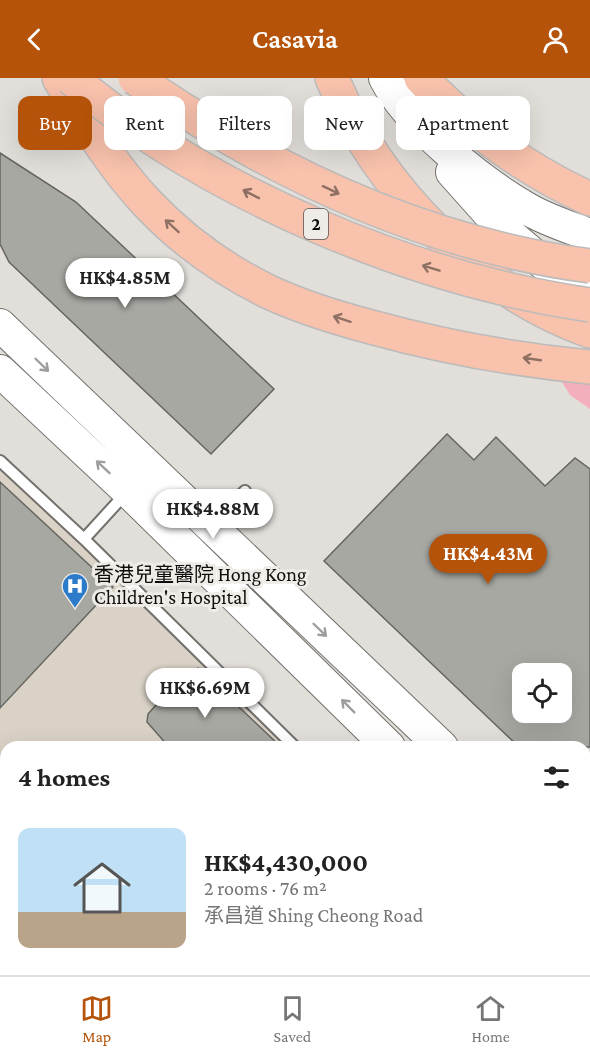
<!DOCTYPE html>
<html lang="en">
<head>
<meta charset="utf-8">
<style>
  body { margin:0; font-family:"Crimson Pro","Noto Sans TC",serif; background:#f6f6f6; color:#222; height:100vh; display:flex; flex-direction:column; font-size:22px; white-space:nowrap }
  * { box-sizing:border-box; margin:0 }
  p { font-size:20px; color:#767676 }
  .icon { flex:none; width:33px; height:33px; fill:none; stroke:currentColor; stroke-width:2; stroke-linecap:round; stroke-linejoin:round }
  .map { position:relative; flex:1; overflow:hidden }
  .side { position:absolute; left:0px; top:663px; width:591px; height:234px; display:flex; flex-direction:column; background:#fff; border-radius:18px 18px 0 0; box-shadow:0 6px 24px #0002 }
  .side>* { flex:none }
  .guide { position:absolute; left:18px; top:18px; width:555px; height:54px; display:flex; gap:12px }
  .fabs { position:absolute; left:512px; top:585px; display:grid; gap:12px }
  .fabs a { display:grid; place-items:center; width:60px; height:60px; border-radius:12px; background:#fff; box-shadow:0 6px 24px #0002; font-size:30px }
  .price { position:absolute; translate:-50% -51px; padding:0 14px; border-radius:21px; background:#fff; color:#222; font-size:20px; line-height:39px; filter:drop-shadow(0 2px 3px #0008) }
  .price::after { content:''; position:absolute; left:50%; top:36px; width:18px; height:14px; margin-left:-9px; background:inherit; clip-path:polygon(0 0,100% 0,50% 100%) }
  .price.active { background:#b45309; color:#fff }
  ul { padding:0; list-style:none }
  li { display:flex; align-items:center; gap:18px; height:150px; padding:0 18px }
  li span { display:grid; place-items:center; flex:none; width:168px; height:120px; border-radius:12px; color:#555 }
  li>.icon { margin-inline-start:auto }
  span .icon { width:72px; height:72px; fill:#fffc; stroke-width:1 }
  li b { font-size:26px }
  h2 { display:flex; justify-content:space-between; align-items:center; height:72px; padding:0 18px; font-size:26px }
  .tag { padding:0 21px; border-radius:12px; background:#fff; box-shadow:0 6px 24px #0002; font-size:21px; line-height:54px }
  .tag.active { background:#b45309; color:#fff }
  header { display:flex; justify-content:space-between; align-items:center; height:78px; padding:0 18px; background:#b45309; color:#fff; font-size:27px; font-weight:600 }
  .menu { display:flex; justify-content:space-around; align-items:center; height:84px; border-top:2px solid #e0e0e0; background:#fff; font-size:16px; color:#767676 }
  .menu a { display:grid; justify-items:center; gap:3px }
  .menu .active { color:#b45309 }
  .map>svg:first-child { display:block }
  .built { fill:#dad2c6 }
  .green { fill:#f3afbb }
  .water { fill:#649569 }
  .building { fill:#a7a8a2; stroke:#656661; stroke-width:1.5; fill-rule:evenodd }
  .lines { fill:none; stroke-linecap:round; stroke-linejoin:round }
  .lane-casing { stroke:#74716d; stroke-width:14 }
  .secondary-casing { stroke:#74716d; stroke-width:34 }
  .highway-casing { stroke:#bcbbbb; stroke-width:36 }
  .lane { stroke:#fff; stroke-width:10 }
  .secondary { stroke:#fff; stroke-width:32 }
  .highway { stroke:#f8c2ad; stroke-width:33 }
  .highway-bridge-casing { stroke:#bcbbbb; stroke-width:36; stroke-linecap:butt }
  .highway-bridge { stroke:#f8c2ad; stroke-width:33 }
  .oneway { stroke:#8f7164 }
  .oneway2 { stroke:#9f9e9d }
  .labels { text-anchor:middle; stroke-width:6; stroke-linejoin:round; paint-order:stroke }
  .shield { fill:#efece7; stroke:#52504d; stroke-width:1.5 }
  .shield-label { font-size:18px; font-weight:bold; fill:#0e0d0b }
  .poi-label { font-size:20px; fill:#0e0d0b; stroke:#efece7; text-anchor:start }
</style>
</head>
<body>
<header><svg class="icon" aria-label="back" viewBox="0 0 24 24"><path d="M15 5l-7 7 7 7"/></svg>Casavia<svg class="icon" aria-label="person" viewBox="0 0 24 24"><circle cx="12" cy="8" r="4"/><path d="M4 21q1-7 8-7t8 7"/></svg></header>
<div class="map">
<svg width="590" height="897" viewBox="0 0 590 897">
  <rect width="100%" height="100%" fill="#e2dfda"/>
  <path class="built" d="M 0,392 L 298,669 L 6,669 L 6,708 L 0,702 Z
    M 196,891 L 537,891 L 544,897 L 202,897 Z"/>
  <path class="green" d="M 557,296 L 590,299 L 590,331 L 570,317 Z
    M 0,702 L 6,708 L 6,799 L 0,793 Z
    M 102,891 L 195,891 L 202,897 L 108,897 Z"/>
  <path class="water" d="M 0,793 L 6,799 L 6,891 L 102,891 L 108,897 L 0,897 Z"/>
  <path class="building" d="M 0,75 L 76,124 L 274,311 L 211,376 L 9,184 L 0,166 Z
    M 447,356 L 474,382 L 496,359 L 545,408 L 575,380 L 590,391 L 590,669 L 519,669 L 324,483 ZM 522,596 L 561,596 L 561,634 L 522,634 Z
    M 0,404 L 113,509 L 0,630 Z
    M 198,590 L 281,669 L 169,669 L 147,644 L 148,636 L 164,618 L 169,620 Z"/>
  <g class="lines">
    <g class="lane-casing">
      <path id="lane" d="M 0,383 L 84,461 L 295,669
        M 211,447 L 245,413
        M 84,461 L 126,415
        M 519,897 L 523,893 L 521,891"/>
    </g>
    <g class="secondary-casing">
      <path id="secondary" d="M 385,0 C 410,48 480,103 526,130 C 546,142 569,149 590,157
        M 452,94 L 501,149 L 577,214 L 590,219
        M 0,247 L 442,669
        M 0,293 L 128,413 L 389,669
        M 585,814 L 590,819
        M 585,860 L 590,864"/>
    </g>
    <g class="highway-casing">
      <path id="highway" d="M 59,0 C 86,44 112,88 148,126 C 182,162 224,192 269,214 C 301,229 337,240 371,249 C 443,269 516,282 590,289
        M 332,0 C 377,110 478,213 590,253
        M 421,0 C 470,51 526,92 590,121"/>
    </g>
    <use href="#lane" class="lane"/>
    <use href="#secondary" class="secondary"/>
    <use href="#highway" class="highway"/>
    <g class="highway-bridge-casing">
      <path id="highway-bridge" d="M 71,0 C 210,116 411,201 590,227
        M 135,0 C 271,94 425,166 590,188"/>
    </g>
    <use href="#highway-bridge" class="highway-bridge"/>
  </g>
  <defs><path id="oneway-shaft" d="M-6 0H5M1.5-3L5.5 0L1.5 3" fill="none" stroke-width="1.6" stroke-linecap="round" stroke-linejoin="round" transform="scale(1.5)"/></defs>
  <g class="oneway">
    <use href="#oneway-shaft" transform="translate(331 112) rotate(25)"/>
    <use href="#oneway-shaft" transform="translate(251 116) rotate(-153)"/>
    <use href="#oneway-shaft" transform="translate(172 148) rotate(-138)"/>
    <use href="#oneway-shaft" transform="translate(431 190) rotate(-163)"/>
    <use href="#oneway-shaft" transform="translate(342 241) rotate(-162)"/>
    <use href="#oneway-shaft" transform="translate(532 281) rotate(-172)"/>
  </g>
  <g class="oneway2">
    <use href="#oneway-shaft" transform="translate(42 287) rotate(44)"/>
    <use href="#oneway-shaft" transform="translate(103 389) rotate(-137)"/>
    <use href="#oneway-shaft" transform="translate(320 552) rotate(44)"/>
    <use href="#oneway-shaft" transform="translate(348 628) rotate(-135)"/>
  </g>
  <defs>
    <g id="hospital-pin" transform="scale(1.35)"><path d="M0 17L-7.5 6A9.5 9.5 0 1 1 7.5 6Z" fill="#2b7bca" stroke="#efece7"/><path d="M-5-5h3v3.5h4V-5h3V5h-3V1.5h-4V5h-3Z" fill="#fff"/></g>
  </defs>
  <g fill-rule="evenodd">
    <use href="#hospital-pin" x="75" y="508"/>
  </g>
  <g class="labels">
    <rect class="shield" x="304" y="131" width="24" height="30" rx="4.5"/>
    <g class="shield-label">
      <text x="316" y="152">2</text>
    </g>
    <g class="poi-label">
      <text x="94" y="503">香港兒童醫院 Hong Kong<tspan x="94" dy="23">Children's Hospital</tspan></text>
    </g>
  </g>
</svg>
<div class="fabs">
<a><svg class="icon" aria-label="locate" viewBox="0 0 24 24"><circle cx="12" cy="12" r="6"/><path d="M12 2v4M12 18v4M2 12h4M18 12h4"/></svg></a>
</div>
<b class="price" style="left:125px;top:231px">HK$4.85M</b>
<b class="price" style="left:213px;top:462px">HK$4.88M</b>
<b class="price active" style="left:488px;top:507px">HK$4.43M</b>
<b class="price" style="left:205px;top:641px">HK$6.69M</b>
<div class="guide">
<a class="tag active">Buy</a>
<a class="tag">Rent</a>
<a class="tag">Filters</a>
<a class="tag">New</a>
<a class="tag">Apartment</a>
</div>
<section class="side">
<h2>4 homes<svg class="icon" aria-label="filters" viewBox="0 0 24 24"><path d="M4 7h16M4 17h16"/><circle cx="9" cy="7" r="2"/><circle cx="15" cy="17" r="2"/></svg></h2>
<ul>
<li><span style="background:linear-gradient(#bfe0f5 70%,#b9a48a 0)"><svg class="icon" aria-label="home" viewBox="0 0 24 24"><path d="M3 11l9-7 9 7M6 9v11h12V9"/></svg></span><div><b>HK$4,430,000</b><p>2 rooms · 76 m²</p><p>承昌道 Shing Cheong Road</p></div></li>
</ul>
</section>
</div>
<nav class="menu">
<a class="active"><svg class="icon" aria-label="map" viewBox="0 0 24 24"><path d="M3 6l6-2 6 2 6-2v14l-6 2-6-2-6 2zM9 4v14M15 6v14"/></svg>Map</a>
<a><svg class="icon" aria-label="saved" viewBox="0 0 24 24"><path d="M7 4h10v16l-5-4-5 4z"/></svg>Saved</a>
<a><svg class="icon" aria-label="home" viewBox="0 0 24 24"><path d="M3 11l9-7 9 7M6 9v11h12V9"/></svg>Home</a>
</nav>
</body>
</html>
